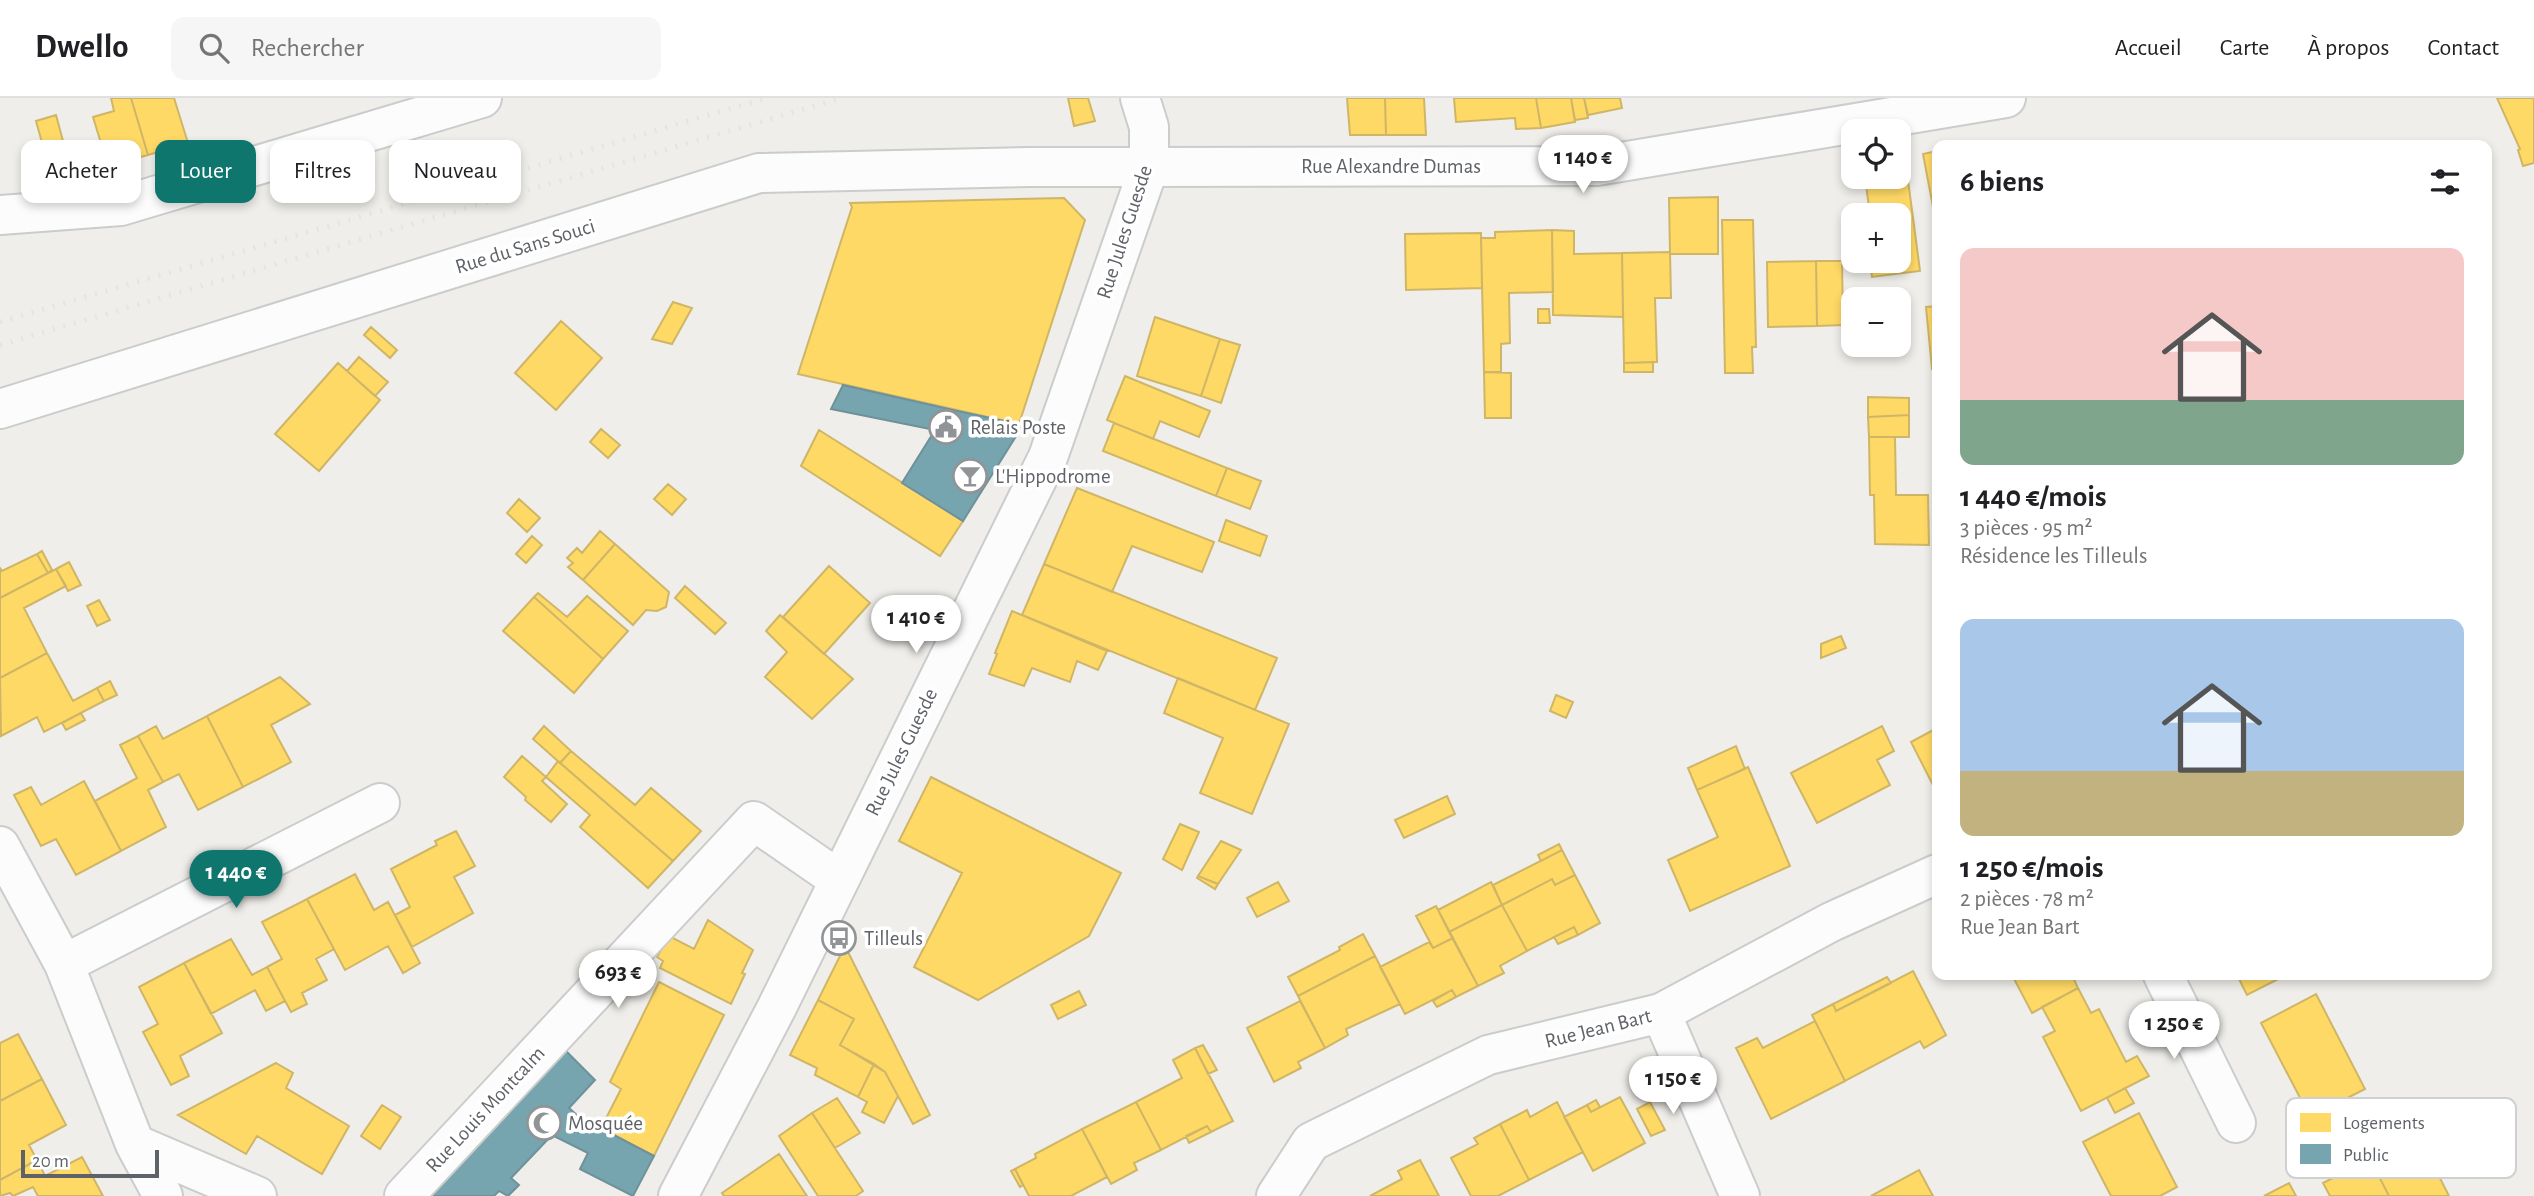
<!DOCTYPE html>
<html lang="fr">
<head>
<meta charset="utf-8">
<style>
  body { margin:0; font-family:"Alegreya Sans",sans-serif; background:#f6f6f6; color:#202124; height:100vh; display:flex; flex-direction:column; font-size:26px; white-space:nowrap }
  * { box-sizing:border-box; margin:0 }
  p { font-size:23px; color:#757577 }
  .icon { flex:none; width:38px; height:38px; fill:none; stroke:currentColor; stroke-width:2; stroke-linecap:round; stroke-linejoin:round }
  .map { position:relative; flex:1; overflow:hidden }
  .sheet { position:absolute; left:1932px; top:42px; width:560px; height:840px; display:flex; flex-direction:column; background:#fff; border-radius:14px; box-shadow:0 4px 10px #0003 }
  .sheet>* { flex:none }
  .guide { position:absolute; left:21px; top:42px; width:665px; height:63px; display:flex; gap:14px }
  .buttons { position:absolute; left:1841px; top:21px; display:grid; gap:14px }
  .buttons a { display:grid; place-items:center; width:70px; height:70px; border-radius:14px; background:#fff; box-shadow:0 4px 10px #0003; font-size:35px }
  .scale { position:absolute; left:21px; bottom:18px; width:138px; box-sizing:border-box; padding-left:7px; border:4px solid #5f6368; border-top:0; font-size:19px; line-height:24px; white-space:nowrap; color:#5f6368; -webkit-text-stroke:5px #fff; paint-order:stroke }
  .price { position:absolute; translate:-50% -60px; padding:0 16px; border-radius:24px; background:#fff; color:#222; font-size:23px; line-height:46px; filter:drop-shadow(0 2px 4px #0008) }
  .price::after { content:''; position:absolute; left:50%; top:42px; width:21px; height:16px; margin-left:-10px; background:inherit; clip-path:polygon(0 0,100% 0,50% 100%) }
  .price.on { background:#0f766e; color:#fff }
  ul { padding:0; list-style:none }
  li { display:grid; align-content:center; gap:14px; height:371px; padding:0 28px }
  li span { display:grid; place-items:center; height:217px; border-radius:14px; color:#555 }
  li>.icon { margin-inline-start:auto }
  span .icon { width:126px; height:126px; fill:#fffc; stroke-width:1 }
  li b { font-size:30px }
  h2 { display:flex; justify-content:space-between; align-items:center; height:84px; padding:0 28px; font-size:30px }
  .pill { padding:0 24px; border-radius:14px; background:#fff; box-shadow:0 4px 10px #0003; font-size:24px; line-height:63px }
  .pill.on { background:#0f766e; color:#fff }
  header { display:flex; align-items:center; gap:42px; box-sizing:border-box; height:98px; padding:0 35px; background:#fff; border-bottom:2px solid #e0e0e0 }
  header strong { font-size:33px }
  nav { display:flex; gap:38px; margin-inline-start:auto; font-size:24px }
  .search { width:490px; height:63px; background:#f6f6f6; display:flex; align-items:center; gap:18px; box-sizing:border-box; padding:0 24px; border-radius:14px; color:#757577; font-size:26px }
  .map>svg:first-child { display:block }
  .homes { fill:#ffd966; stroke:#cfb667; stroke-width:2 }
  .public { fill:#76a5af; stroke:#6f919a; stroke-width:2 }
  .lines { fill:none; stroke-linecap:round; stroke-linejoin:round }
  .minor-casing { stroke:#cbcccc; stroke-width:42 }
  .tertiary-casing { stroke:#cbcccc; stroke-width:42 }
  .minor { stroke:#fdfcfc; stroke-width:38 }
  .tertiary { stroke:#fdfcfc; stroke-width:38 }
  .rail { stroke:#e4e4e4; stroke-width:5; stroke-dasharray:2 9; stroke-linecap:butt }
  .labels { text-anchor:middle; stroke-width:7; stroke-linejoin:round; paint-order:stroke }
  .street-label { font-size:21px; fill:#5f6368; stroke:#fff }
  .poi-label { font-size:21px; fill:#5f6368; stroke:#fff; text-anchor:start }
  .key { fill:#fff; stroke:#cfd0d2; stroke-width:2 }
  .key-label { font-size:19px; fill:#5f6368 }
</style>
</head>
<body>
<header>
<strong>Dwello</strong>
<div class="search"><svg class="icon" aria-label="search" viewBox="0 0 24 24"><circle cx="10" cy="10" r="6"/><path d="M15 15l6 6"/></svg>Rechercher</div>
<nav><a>Accueil</a><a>Carte</a><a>À propos</a><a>Contact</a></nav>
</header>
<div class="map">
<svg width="2534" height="1098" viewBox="0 0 2534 1098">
  <rect width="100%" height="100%" fill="#efeeea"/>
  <path class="homes" d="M 111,0 L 131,0 L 148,57 L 108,68 L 93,19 L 114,13 Z
    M 131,0 L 174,0 L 188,45 L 148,57 Z
    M 1068,0 L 1088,0 L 1095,23 L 1074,28 Z
    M 1347,0 L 1385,0 L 1386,37 L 1350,37 Z
    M 1385,0 L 1424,0 L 1426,37 L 1386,37 Z
    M 1454,0 L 1536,0 L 1541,30 L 1516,31 L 1515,20 L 1456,24 Z
    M 1536,0 L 1571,0 L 1575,24 L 1541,30 Z
    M 1571,0 L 1584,0 L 1588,20 L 1575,22 Z
    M 1584,0 L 1620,0 L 1622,10 L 1588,17 Z
    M 2497,0 L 2534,0 L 2534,65 L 2523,68 L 2518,52 L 2520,51 Z
    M 56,17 L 66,54 L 46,59 L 36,23 Z
    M 1937,53 L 1937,130 L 1923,56 Z
    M 1906,67 L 1920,173 L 1872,179 L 1870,163 L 1899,163 L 1899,117 L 1870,117 L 1865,79 L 1899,79 L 1899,68 Z
    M 1718,99 L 1718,156 L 1670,156 L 1669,100 Z
    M 1064,100 L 1085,122 L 1019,326 L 798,276 L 852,109 L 850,105 Z
    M 1722,122 L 1753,122 L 1756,249 L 1752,249 L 1753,275 L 1725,275 Z
    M 1552,132 L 1574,133 L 1574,156 L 1622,155 L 1623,219 L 1553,217 Z
    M 1552,132 L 1553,194 L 1509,195 L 1510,245 L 1501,246 L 1501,274 L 1484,274 L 1481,140 L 1495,140 L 1495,134 Z
    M 1481,135 L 1482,190 L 1406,192 L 1405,136 Z
    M 1670,154 L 1671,200 L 1655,200 L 1657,264 L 1624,265 L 1622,155 Z
    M 1816,163 L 1817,228 L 1768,229 L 1767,164 Z
    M 1816,163 L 1842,163 L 1843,227 L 1817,228 Z
    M 673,204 L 692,210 L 672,246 L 652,241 Z
    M 1937,208 L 1937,270 L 1932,271 L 1926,209 Z
    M 1538,211 L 1549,211 L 1550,225 L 1538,225 Z
    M 1155,219 L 1220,241 L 1201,298 L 1137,278 Z
    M 561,223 L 602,260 L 556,312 L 515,275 Z
    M 371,229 L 397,252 L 390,260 L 364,237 Z
    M 1220,241 L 1240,247 L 1221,305 L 1201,298 Z
    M 359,259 L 388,284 L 375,298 L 347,273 Z
    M 1653,264 L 1653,274 L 1624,274 L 1624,265 Z
    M 338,265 L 380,302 L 319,373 L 275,336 Z
    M 1484,274 L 1511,275 L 1511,320 L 1485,320 Z
    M 1125,278 L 1210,313 L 1199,339 L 1160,323 L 1153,341 L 1107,322 Z
    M 1868,299 L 1909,300 L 1909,317 L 1868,319 Z
    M 1909,317 L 1909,339 L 1869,339 L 1868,319 Z
    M 1114,325 L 1227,370 L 1216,398 L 1103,353 Z
    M 601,331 L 620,347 L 608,360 L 590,344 Z
    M 819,332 L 963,423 L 940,458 L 801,368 Z
    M 1869,339 L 1895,339 L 1896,397 L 1928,397 L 1929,447 L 1875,446 L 1874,397 L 1870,397 Z
    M 1227,370 L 1261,383 L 1250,411 L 1216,398 Z
    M 668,386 L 686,401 L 672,417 L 654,401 Z
    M 1077,390 L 1214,444 L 1202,474 L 1132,448 L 1112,494 L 1044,466 Z
    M 519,401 L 540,420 L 527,434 L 507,415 Z
    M 1226,422 L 1267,438 L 1260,458 L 1219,443 Z
    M 600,433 L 615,446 L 583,482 L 568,469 L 573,465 L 567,460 L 577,450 L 582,455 Z
    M 532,438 L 542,447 L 526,465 L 516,456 Z
    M 615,446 L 669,494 L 666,509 L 657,513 L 646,512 L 633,527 L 583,482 Z
    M 42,453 L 52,472 L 48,475 L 37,456 Z
    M 37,456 L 48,475 L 0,500 L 0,470 L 2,473 Z
    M 69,464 L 81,487 L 68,493 L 56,471 Z
    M 1044,466 L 1277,560 L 1255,612 L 1022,517 Z
    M 829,468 L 870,505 L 824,556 L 783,519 Z
    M 56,471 L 66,488 L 24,510 L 47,555 L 0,580 L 0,500 Z
    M 685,488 L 726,525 L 715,536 L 675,500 Z
    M 538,495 L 567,519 L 587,498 L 628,533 L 603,561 L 534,499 Z
    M 534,499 L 603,561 L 574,595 L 503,533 Z
    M 99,502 L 110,522 L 97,528 L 87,508 Z
    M 1012,513 L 1107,553 L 1098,572 L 1077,563 L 1070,584 L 1032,570 L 1024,588 L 989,576 L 997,556 L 995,555 Z
    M 780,517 L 853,581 L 812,621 L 765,579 L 787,554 L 766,533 Z
    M 1841,538 L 1846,550 L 1821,560 L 1821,546 Z
    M 47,555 L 73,603 L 97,590 L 104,603 L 44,634 L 37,619 L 1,638 L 0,580 Z
    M 280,579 L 310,606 L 271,627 L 291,664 L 243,689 L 207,618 Z
    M 1178,580 L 1289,626 L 1252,716 L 1200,695 L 1223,640 L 1164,615 Z
    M 110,583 L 117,597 L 104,603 L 97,590 Z
    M 1556,597 L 1573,604 L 1566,620 L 1550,613 Z
    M 81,615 L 85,622 L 66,632 L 62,625 Z
    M 207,618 L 243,689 L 198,712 L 179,676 L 163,684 L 138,638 L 156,628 L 163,641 Z
    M 544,628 L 571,653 L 560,665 L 533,641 Z
    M 1882,628 L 1894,653 L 1877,662 L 1890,687 L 1817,725 L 1791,675 Z
    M 1937,630 L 1937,693 L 1936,693 L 1911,644 Z
    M 138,638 L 163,684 L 148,692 L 166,729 L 121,753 L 95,703 L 137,680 L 120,647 Z
    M 1736,648 L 1745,671 L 1697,692 L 1688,670 Z
    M 571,653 L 635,707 L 651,690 L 701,733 L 673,763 L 560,665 Z
    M 522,658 L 546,679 L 542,683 L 567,706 L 551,724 L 525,702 L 526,699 L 504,679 Z
    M 558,663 L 673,763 L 648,790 L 580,729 L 590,717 L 546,679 Z
    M 1748,669 L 1790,768 L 1690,813 L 1668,762 L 1718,739 L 1697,692 Z
    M 931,679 L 1121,775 L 1089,838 L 978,902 L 914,869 L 962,775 L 899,743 Z
    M 84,683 L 121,753 L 76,777 L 56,741 L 41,748 L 14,697 L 31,689 L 41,707 Z
    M 1447,698 L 1455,716 L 1404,740 L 1395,722 Z
    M 1180,726 L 1199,734 L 1182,772 L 1163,761 Z
    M 456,733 L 475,768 L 454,779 L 473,815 L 412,849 L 395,817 L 410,809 L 391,771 L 437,747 L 435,743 Z
    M 1221,743 L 1241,752 L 1218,786 L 1198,778 Z
    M 1559,746 L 1562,752 L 1541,763 L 1538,757 Z
    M 1562,752 L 1575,777 L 1555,787 L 1552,781 L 1502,807 L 1493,787 Z
    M 355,776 L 374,812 L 388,804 L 420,865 L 403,875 L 388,848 L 345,872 L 307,801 Z
    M 1575,777 L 1600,825 L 1578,837 L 1574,829 L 1527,853 L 1502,807 L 1552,781 L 1555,787 Z
    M 1198,778 L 1218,786 L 1215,791 L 1197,780 Z
    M 1278,784 L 1289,803 L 1257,819 L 1247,800 Z
    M 1491,784 L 1502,807 L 1449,834 L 1438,812 Z
    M 307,801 L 334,851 L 316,861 L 327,882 L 302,895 L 307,906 L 291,914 L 267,869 L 282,861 L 262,824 Z
    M 1502,807 L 1527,853 L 1500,868 L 1504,875 L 1478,888 L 1449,834 Z
    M 1436,808 L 1453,840 L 1433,850 L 1416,818 Z
    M 708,822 L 753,852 L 742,875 L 745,876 L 731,906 L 660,870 L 663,863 L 657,859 L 669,838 L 694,851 Z
    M 1574,829 L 1578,837 L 1558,846 L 1554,839 Z
    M 1363,836 L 1375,858 L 1298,898 L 1288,879 L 1340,852 L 1339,849 Z
    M 1453,840 L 1478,888 L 1456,899 L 1452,892 L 1405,916 L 1380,869 L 1429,844 L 1433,850 Z
    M 231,841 L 252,877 L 267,869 L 285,903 L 266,913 L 255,892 L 211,916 L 184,865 Z
    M 845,848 L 930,1017 L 913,1026 L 885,974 L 840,947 L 854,921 L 818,902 Z
    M 1375,858 L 1400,906 L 1346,931 L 1348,937 L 1325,950 L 1298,898 Z
    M 184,865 L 222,935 L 180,958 L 189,978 L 171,987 L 143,934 L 158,926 L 139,889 Z
    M 1913,873 L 1946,937 L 1924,950 L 1920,943 L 1845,983 L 1812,917 L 1833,906 L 1836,913 Z
    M 2012,877 L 2072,877 L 2078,890 L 2032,915 Z
    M 2237,877 L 2286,877 L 2247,897 Z
    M 1887,879 L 1891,885 L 1836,913 L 1833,906 Z
    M 659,884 L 724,917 L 654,1058 L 601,1030 L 621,991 L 610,984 Z
    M 2078,890 L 2091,915 L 2099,911 L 2126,964 L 2137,958 L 2149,978 L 2081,1013 L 2043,939 L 2055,933 L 2042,909 Z
    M 1452,892 L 1456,899 L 1437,909 L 1433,903 Z
    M 1079,893 L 1086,907 L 1058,921 L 1051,907 Z
    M 2316,896 L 2365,991 L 2310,1019 L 2261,925 Z
    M 818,902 L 854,921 L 840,947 L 874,966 L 858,999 L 815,977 L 817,970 L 790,957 Z
    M 1300,903 L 1325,950 L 1298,964 L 1301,970 L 1274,984 L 1247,930 Z
    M 1815,923 L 1845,983 L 1771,1021 L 1736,950 L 1757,940 L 1763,950 Z
    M 18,936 L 42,981 L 0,1003 L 0,945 Z
    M 1203,947 L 1217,972 L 1208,976 L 1195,950 Z
    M 1195,950 L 1233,1023 L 1211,1034 L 1207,1028 L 1161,1052 L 1136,1004 L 1182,980 L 1173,962 Z
    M 276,965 L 293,975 L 286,990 L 349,1028 L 322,1076 L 257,1038 L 246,1056 L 178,1017 Z
    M 874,966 L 885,974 L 898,998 L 884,1025 L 862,1014 L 867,1004 L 858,999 Z
    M 42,981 L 66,1027 L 29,1047 L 37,1062 L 0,1082 L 0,1003 Z
    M 2125,990 L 2134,1005 L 2115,1015 L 2107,1000 Z
    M 1620,999 L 1645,1045 L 1593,1073 L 1564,1019 L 1587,1007 L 1591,1014 Z
    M 837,1000 L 860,1035 L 835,1050 L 812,1015 Z
    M 1596,1002 L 1600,1009 L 1591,1014 L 1587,1007 Z
    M 1136,1004 L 1161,1052 L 1134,1065 L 1137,1072 L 1111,1086 L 1082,1031 Z
    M 1557,1004 L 1583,1054 L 1529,1082 L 1500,1026 L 1527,1012 L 1530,1019 Z
    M 1650,1004 L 1665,1032 L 1651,1038 L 1637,1011 Z
    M 382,1007 L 401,1019 L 380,1051 L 361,1038 Z
    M 812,1015 L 863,1093 L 856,1098 L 818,1098 L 779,1038 Z
    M 2139,1015 L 2177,1089 L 2160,1098 L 2111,1098 L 2083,1044 Z
    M 1500,1026 L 1529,1082 L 1498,1098 L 1471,1098 L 1451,1060 L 1478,1046 L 1474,1040 Z
    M 1207,1028 L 1211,1034 L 1189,1045 L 1186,1038 Z
    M 1082,1031 L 1107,1079 L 1071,1098 L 1029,1098 L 1015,1071 L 1036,1060 L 1035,1056 Z
    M 2417,1035 L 2449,1098 L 2389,1098 L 2370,1061 Z
    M 779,1056 L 807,1098 L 724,1098 L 722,1095 Z
    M 82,1059 L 103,1098 L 38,1098 L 33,1089 L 13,1098 L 10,1095 L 0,1098 L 0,1082 L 37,1062 L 45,1078 Z
    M 2370,1061 L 2389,1098 L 2330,1098 L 2323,1085 Z
    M 1420,1062 L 1439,1098 L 1370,1098 L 1402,1081 L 1398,1073 Z
    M 1015,1071 L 1023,1087 L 1020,1089 L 1011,1073 Z
    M 1919,1072 L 1933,1098 L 1871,1098 Z
    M 2289,1085 L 2296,1098 L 2264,1098 Z"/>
  <path class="public" d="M 843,287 L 953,312 L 1023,327 L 963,423 L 902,385 L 935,332 L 831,311 Z
    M 566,953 L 595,982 L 569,1010 L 579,1019 L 654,1058 L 633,1098 L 580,1071 L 588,1055 L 552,1037 L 511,1080 L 519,1087 L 508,1098 L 499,1093 L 494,1098 L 427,1098 Z"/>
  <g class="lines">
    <g class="minor-casing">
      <path id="minor" d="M 0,117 L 121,108 L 482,0
        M 0,311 L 759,75 L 1030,69 L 1149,69
        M 0,748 L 64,866 L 135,1046 L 163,1098
        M 64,866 L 380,705
        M 2163,877 L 2236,1025
        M 1661,915 L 1740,1098
        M 135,1046 L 257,1098
        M 404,1098 L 754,723 L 838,781
        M 1276,1098 L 1311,1044 L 1488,957 L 1661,915 L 1831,824 L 1937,776"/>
    </g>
    <g class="tertiary-casing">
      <path id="tertiary" d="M 1149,69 L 1597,68 L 2006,0
        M 678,1098 L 776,911 L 1048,359 L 1149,69 L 1149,29 L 1140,0"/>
    </g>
    <use href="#minor" class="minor"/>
    <use href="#tertiary" class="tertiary"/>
    <path class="rail" d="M 0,224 L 767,0
      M 0,247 L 842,0"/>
  </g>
  <defs>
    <g id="civic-ring" transform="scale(1.75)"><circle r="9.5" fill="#fff" stroke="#919496" stroke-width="1.5"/><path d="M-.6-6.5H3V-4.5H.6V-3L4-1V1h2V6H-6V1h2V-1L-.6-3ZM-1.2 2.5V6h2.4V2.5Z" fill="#919496"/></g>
    <g id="bar-ring" transform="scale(1.75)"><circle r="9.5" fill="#fff" stroke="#919496" stroke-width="1.5"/><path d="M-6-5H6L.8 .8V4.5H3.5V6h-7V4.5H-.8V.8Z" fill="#919496"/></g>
    <g id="bus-ring" transform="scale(1.75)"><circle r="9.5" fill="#fff" stroke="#919496" stroke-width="1.5"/><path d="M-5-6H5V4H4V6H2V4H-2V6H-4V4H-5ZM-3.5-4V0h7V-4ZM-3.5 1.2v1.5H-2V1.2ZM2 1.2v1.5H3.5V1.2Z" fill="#919496"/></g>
    <g id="mosque-ring" transform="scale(1.75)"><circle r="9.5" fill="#fff" stroke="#919496" stroke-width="1.5"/><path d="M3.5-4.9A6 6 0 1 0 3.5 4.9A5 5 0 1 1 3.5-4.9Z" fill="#919496"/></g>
  </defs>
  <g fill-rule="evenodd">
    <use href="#civic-ring" x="946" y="329"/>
    <use href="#bar-ring" x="970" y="378"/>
    <use href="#bus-ring" x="839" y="840"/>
    <use href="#mosque-ring" x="544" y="1025"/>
  </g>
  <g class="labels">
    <g class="street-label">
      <text x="1391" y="75">Rue Alexandre Dumas</text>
      <text transform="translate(1124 134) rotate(-72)" y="7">Rue Jules Guesde</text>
      <text transform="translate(525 148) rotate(-17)" y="7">Rue du Sans Souci</text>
      <text transform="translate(901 654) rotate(-64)" y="7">Rue Jules Guesde</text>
      <text transform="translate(1598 930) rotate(-14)" y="7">Rue Jean Bart</text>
      <text transform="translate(485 1011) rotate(-47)" y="7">Rue Louis Montcalm</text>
    </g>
    <g class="poi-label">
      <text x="970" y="336">Relais Poste</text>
      <text x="995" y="385">L'Hippodrome</text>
      <text x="864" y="847">Tilleuls</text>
      <text x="568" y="1032">Mosquée</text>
    </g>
  </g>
  <rect x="2286" y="1000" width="230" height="80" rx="10" class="key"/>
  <rect x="2300" y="1015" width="31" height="19" fill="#ffd966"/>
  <rect x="2300" y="1046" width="31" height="20" fill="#76a5af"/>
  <g class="key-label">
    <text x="2343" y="1031">Logements</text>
    <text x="2343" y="1063">Public</text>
  </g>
</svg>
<div class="buttons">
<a><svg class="icon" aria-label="locate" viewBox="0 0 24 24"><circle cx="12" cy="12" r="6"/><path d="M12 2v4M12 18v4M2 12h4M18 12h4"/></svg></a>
<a>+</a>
<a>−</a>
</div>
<div class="scale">20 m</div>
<b class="price" style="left:1583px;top:97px">1 140 €</b>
<b class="price" style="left:916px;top:557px">1 410 €</b>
<b class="price on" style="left:236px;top:812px">1 440 €</b>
<b class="price" style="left:618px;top:912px">693 €</b>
<b class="price" style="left:2174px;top:963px">1 250 €</b>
<b class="price" style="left:1673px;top:1018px">1 150 €</b>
<div class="guide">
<a class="pill">Acheter</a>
<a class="pill on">Louer</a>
<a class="pill">Filtres</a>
<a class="pill">Nouveau</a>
</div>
<section class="sheet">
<h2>6 biens<svg class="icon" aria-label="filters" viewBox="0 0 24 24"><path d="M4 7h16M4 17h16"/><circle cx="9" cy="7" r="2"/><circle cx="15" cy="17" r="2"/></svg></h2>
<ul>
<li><span style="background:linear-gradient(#f6c9c9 70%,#7fa58c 0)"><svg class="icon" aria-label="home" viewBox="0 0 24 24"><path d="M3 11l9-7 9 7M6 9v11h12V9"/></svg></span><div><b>1 440 €/mois</b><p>3 pièces · 95 m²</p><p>Résidence les Tilleuls</p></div></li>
<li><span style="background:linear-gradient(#a9c7e8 70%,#c2b280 0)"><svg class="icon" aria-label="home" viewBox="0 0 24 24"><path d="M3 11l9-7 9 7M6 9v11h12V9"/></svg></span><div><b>1 250 €/mois</b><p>2 pièces · 78 m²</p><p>Rue Jean Bart</p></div></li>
</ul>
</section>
</div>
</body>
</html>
